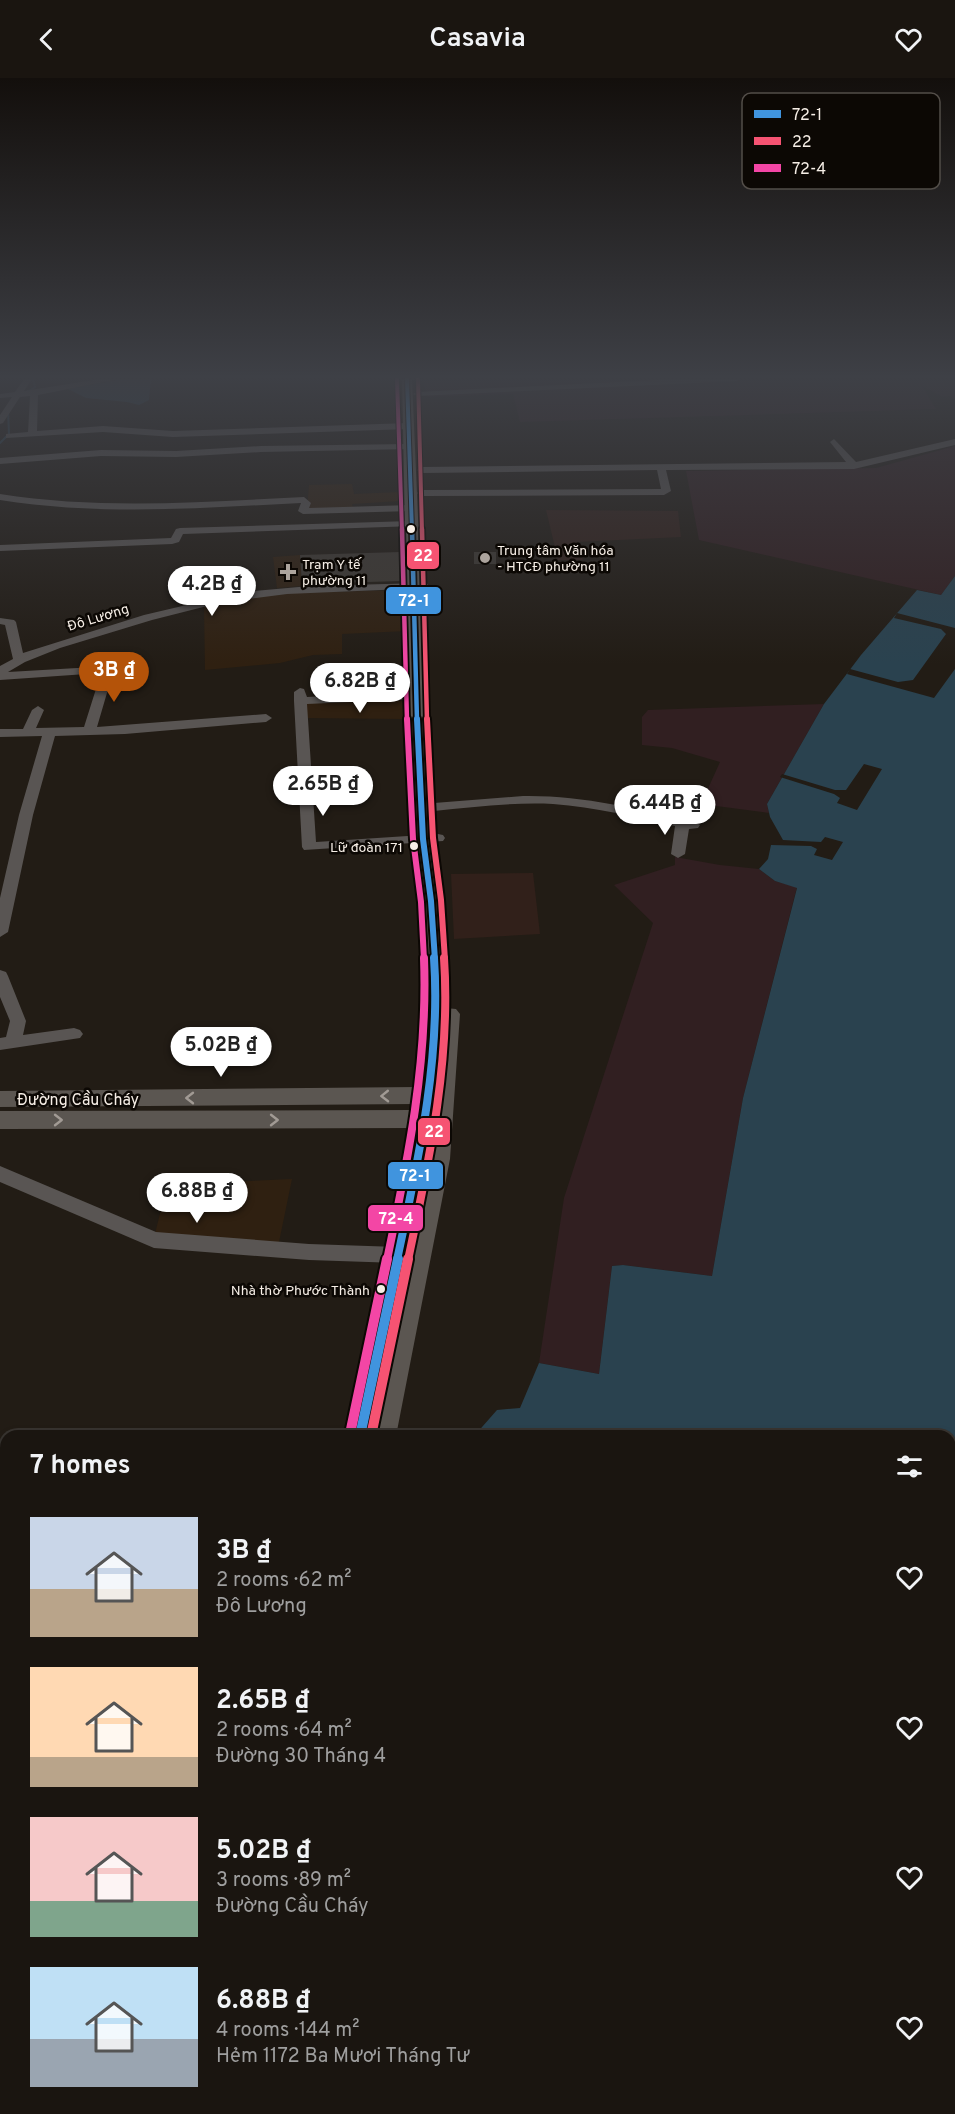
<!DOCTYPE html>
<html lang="en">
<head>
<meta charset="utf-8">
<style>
  body { margin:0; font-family:Overpass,sans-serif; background:#27221e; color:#f1f3f6; height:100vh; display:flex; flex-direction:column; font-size:22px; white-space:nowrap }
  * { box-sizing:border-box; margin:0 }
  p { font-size:20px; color:#9f9f9f }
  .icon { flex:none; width:33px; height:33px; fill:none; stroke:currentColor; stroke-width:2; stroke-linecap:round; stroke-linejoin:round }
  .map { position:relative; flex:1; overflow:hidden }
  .details { position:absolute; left:0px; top:1352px; width:956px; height:686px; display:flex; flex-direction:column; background:#1a1510; border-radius:18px 18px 0 0; box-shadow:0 3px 9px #0003,0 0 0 2px #383430 }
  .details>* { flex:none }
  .price { position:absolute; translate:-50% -51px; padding:0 14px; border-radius:21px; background:#fff; color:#222; font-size:20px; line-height:39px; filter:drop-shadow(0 2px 3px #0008) }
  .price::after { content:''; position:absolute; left:50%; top:36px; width:18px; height:14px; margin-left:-9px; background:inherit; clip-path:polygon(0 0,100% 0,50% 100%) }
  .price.current { background:#b45309; color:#fff }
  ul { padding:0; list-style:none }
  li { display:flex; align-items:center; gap:18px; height:150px; padding:0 30px }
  li span { display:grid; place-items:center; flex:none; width:168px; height:120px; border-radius:0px; color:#555 }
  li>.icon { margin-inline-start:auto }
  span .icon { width:72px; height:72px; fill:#fffc; stroke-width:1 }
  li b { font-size:26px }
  h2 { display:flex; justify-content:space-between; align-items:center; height:72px; padding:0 30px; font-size:26px }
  header { display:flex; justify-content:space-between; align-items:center; height:78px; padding:0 30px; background:#1a1510; font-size:27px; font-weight:600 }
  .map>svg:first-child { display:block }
  .commercial { fill:#31201a }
  .industrial { fill:#311f21 }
  .built { fill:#2f2011 }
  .water { fill:#2a424f }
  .pier { fill:#221c15 }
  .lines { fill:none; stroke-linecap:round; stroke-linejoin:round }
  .stream { stroke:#2a424f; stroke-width:2 }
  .building { fill:#3d3832 }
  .minor { fill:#595553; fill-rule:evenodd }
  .major { fill:#5b5651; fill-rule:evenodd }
  .bus-1-far4-casing { stroke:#0c0804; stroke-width:6 }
  .bus-1-far3-casing { stroke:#0c0804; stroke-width:8 }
  .bus-1-far2-casing { stroke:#0c0804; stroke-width:10 }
  .bus-1-far1-casing { stroke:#0c0804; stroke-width:12 }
  .bus-1-casing { stroke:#0c0804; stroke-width:14 }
  .bus-2-far4-casing { stroke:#0c0804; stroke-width:6 }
  .bus-2-far3-casing { stroke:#0c0804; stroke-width:8 }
  .bus-2-far2-casing { stroke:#0c0804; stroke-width:10 }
  .bus-2-far1-casing { stroke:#0c0804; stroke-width:12 }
  .bus-2-casing { stroke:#0c0804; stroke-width:14 }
  .bus-3-far4-casing { stroke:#0c0804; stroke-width:6 }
  .bus-3-far3-casing { stroke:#0c0804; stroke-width:8 }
  .bus-3-far2-casing { stroke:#0c0804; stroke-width:10 }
  .bus-3-far1-casing { stroke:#0c0804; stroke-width:12 }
  .bus-3-casing { stroke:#0c0804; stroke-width:14 }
  .bus-1-far4 { stroke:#4094de; stroke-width:4 }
  .bus-1-far3 { stroke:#4094de; stroke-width:4.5 }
  .bus-1-far2 { stroke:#4094de; stroke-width:6 }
  .bus-1-far1 { stroke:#4094de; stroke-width:8 }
  .bus-1 { stroke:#4094de; stroke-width:10 }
  .bus-2-far4 { stroke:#f65372; stroke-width:4 }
  .bus-2-far3 { stroke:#f65372; stroke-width:4.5 }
  .bus-2-far2 { stroke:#f65372; stroke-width:6 }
  .bus-2-far1 { stroke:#f65372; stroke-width:8 }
  .bus-2 { stroke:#f65372; stroke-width:10 }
  .bus-3-far4 { stroke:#f346a5; stroke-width:4 }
  .bus-3-far3 { stroke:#f346a5; stroke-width:4.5 }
  .bus-3-far2 { stroke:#f346a5; stroke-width:6 }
  .bus-3-far1 { stroke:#f346a5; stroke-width:8 }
  .bus-3 { stroke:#f346a5; stroke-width:10 }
  .oneway { stroke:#a19a94 }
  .bus-dot { fill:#f6eee6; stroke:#0c0804; stroke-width:2 }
  .poi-dot { fill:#aca49d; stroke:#0c0804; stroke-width:2 }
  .labels { text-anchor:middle; stroke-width:5; stroke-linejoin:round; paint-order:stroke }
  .far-poi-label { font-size:14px; fill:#f6eee6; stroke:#0c0804; text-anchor:start }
  .far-street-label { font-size:14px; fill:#f6eee6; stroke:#0c0804 }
  .bus-label { font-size:14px; fill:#f6eee6; stroke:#0c0804; text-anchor:end }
  .street-label { font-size:16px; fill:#f6eee6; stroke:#0c0804 }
  .key { fill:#0c0804; stroke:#524d48; stroke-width:1.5 }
  .key-label { font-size:16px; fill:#f6eee6 }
  .line-badge { stroke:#0c0804; stroke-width:2 }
  .badge-label { font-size:16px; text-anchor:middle; font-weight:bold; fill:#fff }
</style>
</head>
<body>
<header><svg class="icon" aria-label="back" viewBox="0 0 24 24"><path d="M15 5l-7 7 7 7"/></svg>Casavia<svg class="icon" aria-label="heart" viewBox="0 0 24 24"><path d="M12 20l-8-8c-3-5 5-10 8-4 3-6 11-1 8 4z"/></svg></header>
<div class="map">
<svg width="955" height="2036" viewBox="0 0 955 2036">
  <rect width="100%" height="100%" fill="#221c15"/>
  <path class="commercial" d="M 546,432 L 678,433 L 681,459 L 577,464 L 583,482 L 558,482 Z
    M 533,795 L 540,856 L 454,861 L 451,796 Z"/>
  <path class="industrial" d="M 422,301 L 955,301 L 955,321 L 950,318 L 943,319 L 922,308 L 936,331 L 520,344 L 513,316 L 428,319 Z
    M 955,368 L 955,498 L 941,517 L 699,462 L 686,393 L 876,390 Z
    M 824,626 L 767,726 L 769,735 L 701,726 L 720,684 L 672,670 L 642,667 L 642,639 L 648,632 Z
    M 675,779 L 720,787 L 759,791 L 775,803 L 797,809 L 743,1020 L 712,1198 L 623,1187 L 612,1188 L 599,1296 L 539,1285 L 564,1120 L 653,845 L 614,807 L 675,787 Z"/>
  <path class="built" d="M 352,406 L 354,416 L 401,414 L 400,423 L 352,426 L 353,430 L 307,431 L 309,407 Z
    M 300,477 L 302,508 L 277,510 L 273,479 Z
    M 404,512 L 407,553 L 342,556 L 342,576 L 313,577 L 280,585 L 205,592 L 204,529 L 238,521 L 284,515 Z
    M 402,623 L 403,641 L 306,640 L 304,625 Z
    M 292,1101 L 279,1164 L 153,1164 L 167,1107 Z"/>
  <path class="water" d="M 122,301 L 151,301 L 149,322 L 139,327 L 127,324 L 86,320 L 68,311 Z
    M 955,498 L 955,2036 L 417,2036 L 417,2031 L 950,2031 L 950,1358 L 475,1357 L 497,1332 L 520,1330 L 539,1285 L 599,1296 L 612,1188 L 623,1187 L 712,1198 L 743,1020 L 797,810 L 775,803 L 759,791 L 768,781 L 771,767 L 811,768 L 817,771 L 814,777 L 832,782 L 843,764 L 825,759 L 821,764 L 783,762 L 770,739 L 767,726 L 824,626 L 861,577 L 917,512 L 941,517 Z"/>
  <path class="pier" d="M 897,535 L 955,550 L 955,591 L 934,620 L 847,596 L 850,591 L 898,604 L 913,602 L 946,556 L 941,551 L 894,540 Z
    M 864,686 L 882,691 L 857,732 L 837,725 L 840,720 L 834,716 L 780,699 L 782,696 L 835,712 L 846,712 Z"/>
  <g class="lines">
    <path class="stream" d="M 27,314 L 35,309 L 33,301
      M 0,365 L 9,356 L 8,332"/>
  </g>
  <path class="building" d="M 400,474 L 401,503 L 302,506 L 300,477 Z
    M 474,474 L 496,474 L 496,486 L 474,486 Z"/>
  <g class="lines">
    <path class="minor" d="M 24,301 L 32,301 L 24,313 L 100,301 L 119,301 L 38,317 L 37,353 L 103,348 L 173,353 L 409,345 L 413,348 L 409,351 L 173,359 L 103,354 L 6,360 L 6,356 L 28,354 L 30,318 L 20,319 L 3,345 L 0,346 L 0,337 L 12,319 L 0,320 L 0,316 L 15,314 Z
      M 678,301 L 741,301 L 737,303 L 417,318 L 413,316 L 417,314 Z
      M 834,361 L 856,384 L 955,361 L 955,367 L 854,391 L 666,392 L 671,413 L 664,417 L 422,418 L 417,415 L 422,412 L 661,411 L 657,392 L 422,395 L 417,392 L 422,389 L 846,384 L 830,364 Z
      M 409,366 L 412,367 L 412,371 L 261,374 L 176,379 L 101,378 L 0,386 L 0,380 L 101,372 L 176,373 L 261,368 Z
      M 0,416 C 101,432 202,424 304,419 L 311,425 L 309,430 L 412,427 L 417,430 L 412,433 L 303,436 L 298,433 L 301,425 C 200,430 101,438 0,422 Z
      M 411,443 L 415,444 L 415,448 L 183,456 L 179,464 L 172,466 L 0,473 L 0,467 L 171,460 L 176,451 L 180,450 Z
      M 424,505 L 428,506 L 428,510 L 287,516 L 223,524 L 152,542 L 60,570 L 25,584 L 8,594 L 112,588 L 114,591 L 97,649 L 266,636 L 272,640 L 266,644 L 125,656 L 55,658 L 33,737 L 8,854 L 0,859 L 0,820 L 19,737 L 42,658 L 0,659 L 0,651 L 23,651 L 32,632 L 38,628 L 44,632 L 36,650 L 84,649 L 101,595 L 0,602 L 0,588 L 13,581 L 5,547 L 0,546 L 0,540 L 14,542 L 16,544 L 23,575 L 144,537 L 242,514 L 310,508 Z
      M 300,610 L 304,611 L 307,619 L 417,613 L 423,617 L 417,621 L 307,626 L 316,764 L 438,756 L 443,757 L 445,760 L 443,763 L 304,772 L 302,769 L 294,623 L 294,614 Z
      M 523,718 C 581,717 637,731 693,743 L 700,747 L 698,750 L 689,751 L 685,776 L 678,780 L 671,776 L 675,748 C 635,739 595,729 553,726 C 514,724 473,729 434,733 L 427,729 L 434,725 Z
      M 0,892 L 6,894 L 8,898 L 26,943 L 23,957 L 74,950 L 80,952 L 83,956 L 80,960 L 0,972 L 0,960 L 6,959 L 10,943 L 0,919 Z
      M 0,1088 L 156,1154 L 309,1166 L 398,1169 L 405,1171 L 408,1177 L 405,1183 L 398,1185 L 309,1182 L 154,1170 L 0,1104 Z
      M 0,1706 L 6,1707 L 6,1735 L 0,1734 Z
      M 0,1916 L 6,1916 L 6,1946 L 0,1946 Z"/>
    <path class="major" d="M 402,301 L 412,301 L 432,761 L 441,823 L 445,930 L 456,931 L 460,936 L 450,1081 L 396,1358 L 346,1358 L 412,1050 L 0,1051 L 0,1033 L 414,1032 L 415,1026 L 0,1029 L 0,1013 L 417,1009 C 425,947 427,886 421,823 C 419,791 414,760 413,728 C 407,586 405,444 402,301 Z
      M 200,2031 L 268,2031 L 267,2036 L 199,2036 Z"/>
    <g class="bus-1-far4-casing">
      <path id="bus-1-far4" d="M 407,301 L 412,453"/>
    </g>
    <g class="bus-1-far3-casing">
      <path id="bus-1-far3" d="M 412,451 L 417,643"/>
    </g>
    <g class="bus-1-far2-casing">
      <path id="bus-1-far2" d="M 417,641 L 423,761 L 431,823 L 435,882"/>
    </g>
    <g class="bus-1-far1-casing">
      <path id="bus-1-far1" d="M 397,1182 C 418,1083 441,982 434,880"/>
    </g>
    <g class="bus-1-casing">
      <path id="bus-1" d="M 360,1358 L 398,1181"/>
    </g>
    <g class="bus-2-far4-casing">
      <path id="bus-2-far4" d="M 418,301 L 422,453"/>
    </g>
    <g class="bus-2-far3-casing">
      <path id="bus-2-far3" d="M 422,451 L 427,643"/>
    </g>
    <g class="bus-2-far2-casing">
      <path id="bus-2-far2" d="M 427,641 L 433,760 L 441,822 L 445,882"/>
    </g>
    <g class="bus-2-far1-casing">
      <path id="bus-2-far1" d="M 408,1182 C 429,1083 451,983 444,880"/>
    </g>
    <g class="bus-2-casing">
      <path id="bus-2" d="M 371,1358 L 408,1181"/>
    </g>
    <g class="bus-3-far4-casing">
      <path id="bus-3-far4" d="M 397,301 L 402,453"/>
    </g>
    <g class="bus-3-far3-casing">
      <path id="bus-3-far3" d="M 402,451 L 407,643"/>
    </g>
    <g class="bus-3-far2-casing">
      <path id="bus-3-far2" d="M 407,641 L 413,761 L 421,824 L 424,882"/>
    </g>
    <g class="bus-3-far1-casing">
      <path id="bus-3-far1" d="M 387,1182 C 408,1081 428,985 424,880"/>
    </g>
    <g class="bus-3-casing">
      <path id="bus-3" d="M 350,1356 L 387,1181"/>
    </g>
    <use href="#bus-1-far4" class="bus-1-far4"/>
    <use href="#bus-1-far3" class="bus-1-far3"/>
    <use href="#bus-1-far2" class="bus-1-far2"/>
    <use href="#bus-1-far1" class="bus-1-far1"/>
    <use href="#bus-1" class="bus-1"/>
    <use href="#bus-2-far4" class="bus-2-far4"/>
    <use href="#bus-2-far3" class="bus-2-far3"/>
    <use href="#bus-2-far2" class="bus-2-far2"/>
    <use href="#bus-2-far1" class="bus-2-far1"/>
    <use href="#bus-2" class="bus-2"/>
    <use href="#bus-3-far4" class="bus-3-far4"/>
    <use href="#bus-3-far3" class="bus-3-far3"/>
    <use href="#bus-3-far2" class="bus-3-far2"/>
    <use href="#bus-3-far1" class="bus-3-far1"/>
    <use href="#bus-3" class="bus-3"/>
  </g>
  <defs><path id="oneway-chevron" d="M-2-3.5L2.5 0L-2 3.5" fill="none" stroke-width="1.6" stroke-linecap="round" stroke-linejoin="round" transform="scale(1.5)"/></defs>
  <g class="oneway">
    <use href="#oneway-chevron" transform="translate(385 1018) rotate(179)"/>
    <use href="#oneway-chevron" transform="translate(190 1020) rotate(180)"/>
    <use href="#oneway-chevron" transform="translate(58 1042)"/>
    <use href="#oneway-chevron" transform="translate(274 1042)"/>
  </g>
  <linearGradient id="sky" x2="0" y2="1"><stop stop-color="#130f0c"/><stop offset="0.51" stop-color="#3e4046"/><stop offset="1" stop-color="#3e4046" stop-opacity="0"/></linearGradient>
  <rect width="955" height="586" fill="url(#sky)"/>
  <g class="bus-dot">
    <circle cx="411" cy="451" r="5"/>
    <circle cx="414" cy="768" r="5"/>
    <circle cx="381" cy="1211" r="5"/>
  </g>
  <g class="poi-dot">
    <circle cx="485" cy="480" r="6"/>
    <path d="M285 485h6v6h6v6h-6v6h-6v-6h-6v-6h6z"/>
  </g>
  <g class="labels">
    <g class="far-poi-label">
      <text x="497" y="477">Trung tâm Văn hóa<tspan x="497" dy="16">- HTCĐ phường 11</tspan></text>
      <text x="302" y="491">Trạm Y tế<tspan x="302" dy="16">phường 11</tspan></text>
    </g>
    <g class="far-street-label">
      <text transform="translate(98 539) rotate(-17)" y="5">Đô Lương</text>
    </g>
    <g class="bus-label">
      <text x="403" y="774">Lữ đoàn 171</text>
      <text x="370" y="1217">Nhà thờ Phước Thành</text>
    </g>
    <g class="street-label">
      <text x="78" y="1027">Đường Cầu Cháy</text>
    </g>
  </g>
  <rect x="742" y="15" width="198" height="96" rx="9" class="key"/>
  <rect x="754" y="32" width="27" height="8" fill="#4094de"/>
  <rect x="754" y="59" width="27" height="8" fill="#f65372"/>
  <rect x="754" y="86" width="27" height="8" fill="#f346a5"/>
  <g class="key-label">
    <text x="792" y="42">72-1</text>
    <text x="792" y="69">22</text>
    <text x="792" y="96">72-4</text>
  </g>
  <g class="line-badge">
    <rect x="406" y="463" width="34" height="29" rx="6" fill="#f65372"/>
    <rect x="385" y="508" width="57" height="29" rx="6" fill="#4094de"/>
    <rect x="417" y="1039" width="34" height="29" rx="6" fill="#f65372"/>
    <rect x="387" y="1083" width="57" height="29" rx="6" fill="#4094de"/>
    <rect x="367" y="1126" width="57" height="28" rx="6" fill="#f346a5"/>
  </g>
  <g class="badge-label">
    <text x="423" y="483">22</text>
    <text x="414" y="528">72-1</text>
    <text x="434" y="1059">22</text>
    <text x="415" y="1103">72-1</text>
    <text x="396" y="1146">72-4</text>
  </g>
</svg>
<b class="price" style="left:212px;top:539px">4.2B ₫</b>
<b class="price current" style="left:114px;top:625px">3B ₫</b>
<b class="price" style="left:360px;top:636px">6.82B ₫</b>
<b class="price" style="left:323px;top:739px">2.65B ₫</b>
<b class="price" style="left:665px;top:758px">6.44B ₫</b>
<b class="price" style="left:221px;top:1000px">5.02B ₫</b>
<b class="price" style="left:197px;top:1146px">6.88B ₫</b>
<section class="details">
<h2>7 homes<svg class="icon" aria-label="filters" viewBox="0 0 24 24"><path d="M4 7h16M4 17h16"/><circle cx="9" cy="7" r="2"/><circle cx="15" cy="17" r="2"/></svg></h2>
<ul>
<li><span style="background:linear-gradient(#c9d6e8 60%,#b9a48a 0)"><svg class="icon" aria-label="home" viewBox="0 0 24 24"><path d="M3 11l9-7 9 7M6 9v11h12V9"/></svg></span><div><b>3B ₫</b><p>2 rooms · 62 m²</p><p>Đô Lương</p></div><svg class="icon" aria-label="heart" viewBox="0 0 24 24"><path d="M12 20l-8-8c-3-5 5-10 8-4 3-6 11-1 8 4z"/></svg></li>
<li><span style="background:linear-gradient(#ffd9b3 75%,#b9a48a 0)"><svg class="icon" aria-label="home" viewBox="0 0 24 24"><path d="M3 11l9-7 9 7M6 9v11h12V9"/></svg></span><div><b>2.65B ₫</b><p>2 rooms · 64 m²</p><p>Đường 30 Tháng 4</p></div><svg class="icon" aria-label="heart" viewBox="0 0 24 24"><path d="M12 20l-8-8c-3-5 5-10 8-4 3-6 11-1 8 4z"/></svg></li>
<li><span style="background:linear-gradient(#f6c9c9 70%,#7fa58c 0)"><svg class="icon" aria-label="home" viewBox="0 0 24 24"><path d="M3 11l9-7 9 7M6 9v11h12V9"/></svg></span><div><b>5.02B ₫</b><p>3 rooms · 89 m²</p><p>Đường Cầu Cháy</p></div><svg class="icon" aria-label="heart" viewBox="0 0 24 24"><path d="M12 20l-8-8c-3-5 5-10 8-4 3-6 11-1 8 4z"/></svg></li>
<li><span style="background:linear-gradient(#bfe0f5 60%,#9aa5b1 0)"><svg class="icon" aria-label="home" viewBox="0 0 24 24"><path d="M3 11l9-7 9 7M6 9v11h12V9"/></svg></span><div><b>6.88B ₫</b><p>4 rooms · 144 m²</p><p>Hẻm 1172 Ba Mươi Tháng Tư</p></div><svg class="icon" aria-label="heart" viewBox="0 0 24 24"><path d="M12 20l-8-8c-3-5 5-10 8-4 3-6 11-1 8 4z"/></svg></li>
</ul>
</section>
</div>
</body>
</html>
